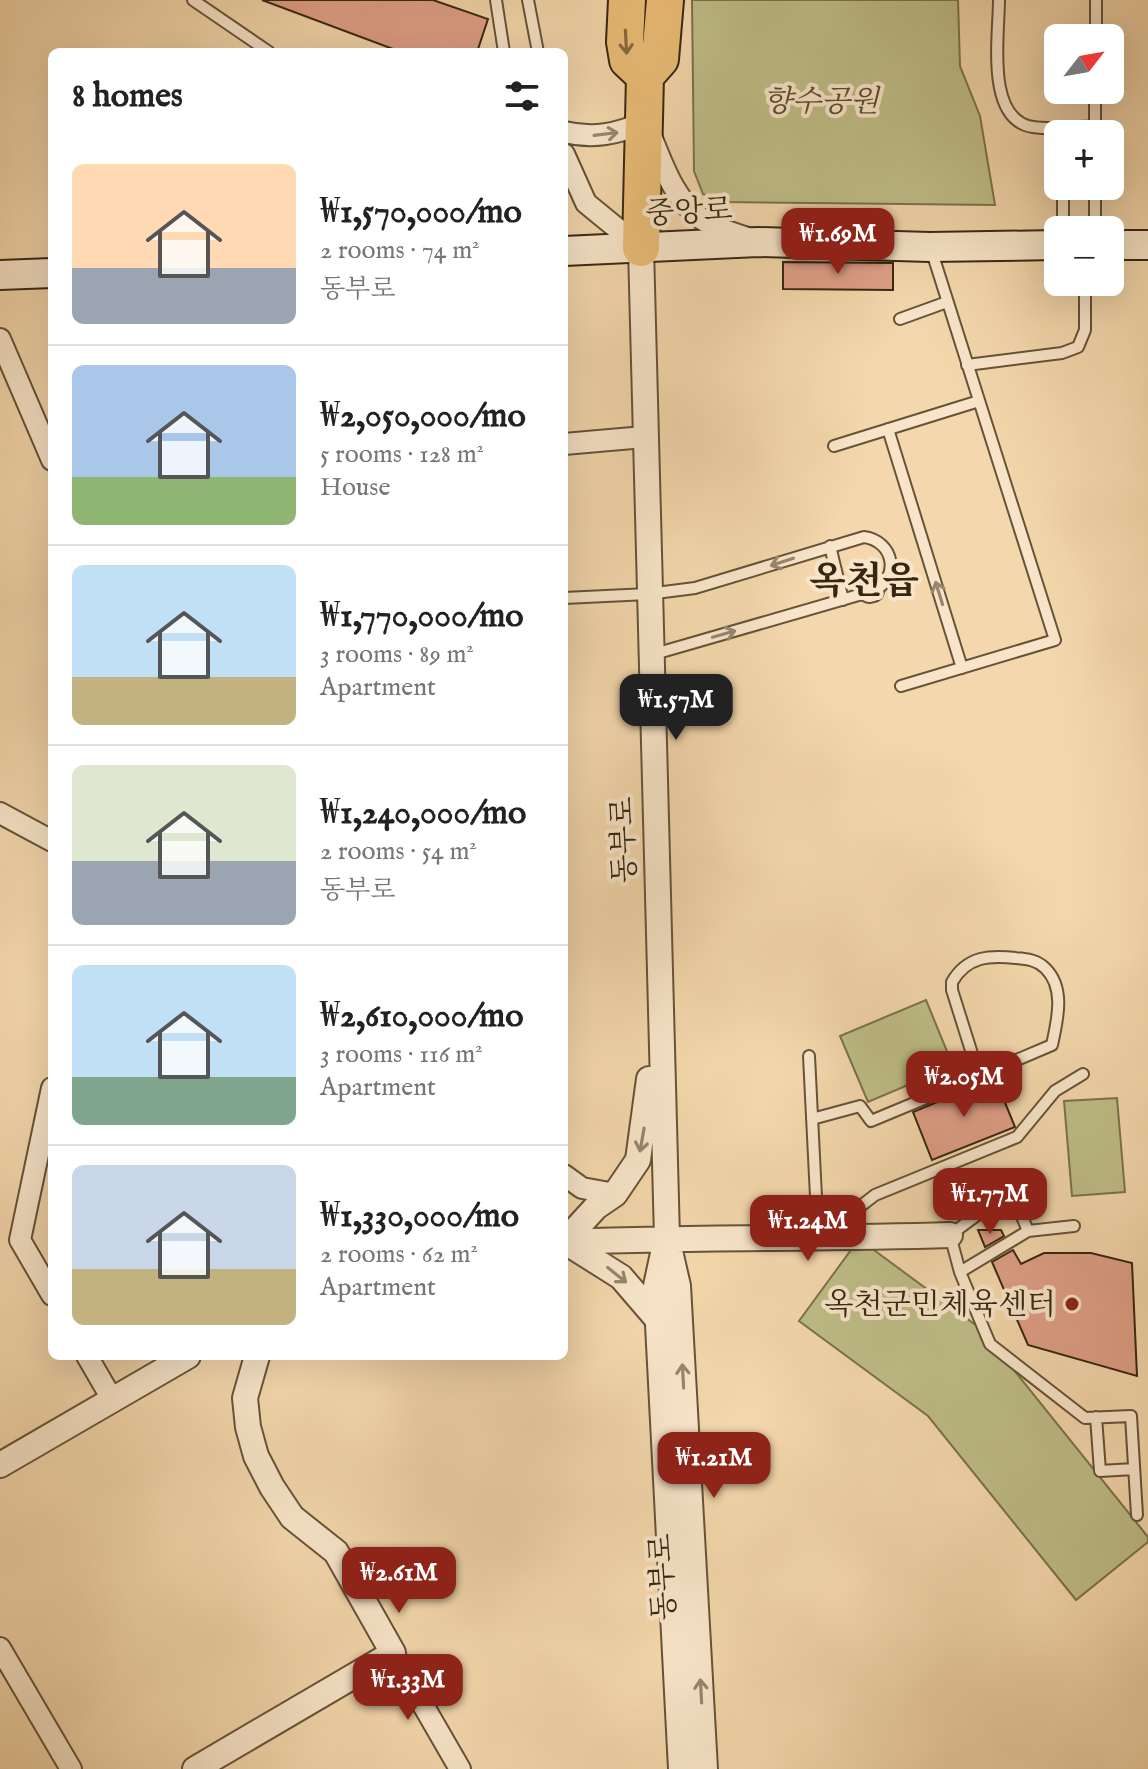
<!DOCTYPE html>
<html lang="en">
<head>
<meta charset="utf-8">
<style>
  body { margin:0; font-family:"IM FELL English","Noto Serif KR",serif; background:#f6f6f6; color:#222; height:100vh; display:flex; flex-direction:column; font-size:30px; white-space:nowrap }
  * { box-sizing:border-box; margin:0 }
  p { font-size:26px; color:#767676 }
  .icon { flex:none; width:44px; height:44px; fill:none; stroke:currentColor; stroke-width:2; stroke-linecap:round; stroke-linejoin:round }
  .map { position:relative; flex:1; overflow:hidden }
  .sheet { position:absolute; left:48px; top:48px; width:520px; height:1312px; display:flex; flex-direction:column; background:#fff; border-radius:12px; box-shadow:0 8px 32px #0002 }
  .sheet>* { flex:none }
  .needle { width:52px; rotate:59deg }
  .buttons { position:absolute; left:1044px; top:24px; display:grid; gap:16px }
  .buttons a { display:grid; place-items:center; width:80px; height:80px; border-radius:12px; background:#fff; box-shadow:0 8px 32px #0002; font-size:40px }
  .price { position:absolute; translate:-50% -68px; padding:0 18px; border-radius:16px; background:#8f2418; color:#fff; font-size:26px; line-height:52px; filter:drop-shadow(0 2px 4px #0008) }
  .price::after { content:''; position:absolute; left:50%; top:48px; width:24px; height:18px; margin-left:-12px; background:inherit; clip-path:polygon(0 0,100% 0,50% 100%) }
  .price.selected { background:#222; color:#fff }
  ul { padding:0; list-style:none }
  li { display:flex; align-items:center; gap:24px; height:200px; padding:0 24px }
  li+li { border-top:2px solid #e0e0e0 }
  li span { display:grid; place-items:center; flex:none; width:224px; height:160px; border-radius:12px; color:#555 }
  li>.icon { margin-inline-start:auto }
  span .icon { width:96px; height:96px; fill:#fffc; stroke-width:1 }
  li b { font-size:34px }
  h2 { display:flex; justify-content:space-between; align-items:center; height:96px; padding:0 24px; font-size:34px }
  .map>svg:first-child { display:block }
  .green { fill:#bebd87; stroke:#7a724c; stroke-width:2 }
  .building { fill:#df9f87; stroke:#372712; stroke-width:2 }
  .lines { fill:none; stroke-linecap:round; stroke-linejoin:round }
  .service-casing { stroke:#665338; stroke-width:14 }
  .minor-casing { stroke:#665338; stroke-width:24 }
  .tertiary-casing { stroke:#665338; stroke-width:28 }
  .secondary-casing { stroke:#372712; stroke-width:32 }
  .motorway-casing { stroke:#372712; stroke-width:40 }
  .service { stroke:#f8e5c9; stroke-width:10 }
  .minor { stroke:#f8e5c9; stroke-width:20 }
  .tertiary { stroke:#f8e5c9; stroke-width:24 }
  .secondary { stroke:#f8e5c9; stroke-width:28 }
  .motorway { stroke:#eabc76; stroke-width:36 }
  .oneway { stroke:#886a3f }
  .oneway2 { stroke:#98866e }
  .poi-dot { fill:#8f2418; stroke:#f8e5c9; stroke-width:3 }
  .labels { text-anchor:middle; stroke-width:8; stroke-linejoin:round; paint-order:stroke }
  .park-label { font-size:30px; font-style:italic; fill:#594c2f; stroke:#f8e5c9 }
  .street-label { font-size:30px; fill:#372712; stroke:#f8e5c9 }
  .poi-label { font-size:30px; fill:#372712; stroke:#f8e5c9; text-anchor:end }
  .district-label { font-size:38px; font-weight:bold; fill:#372712; stroke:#f8e5c9 }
</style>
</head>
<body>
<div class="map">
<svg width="1148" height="1769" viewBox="0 0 1148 1769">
  <rect width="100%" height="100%" fill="#f4d7ac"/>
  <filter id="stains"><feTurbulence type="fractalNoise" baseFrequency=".0025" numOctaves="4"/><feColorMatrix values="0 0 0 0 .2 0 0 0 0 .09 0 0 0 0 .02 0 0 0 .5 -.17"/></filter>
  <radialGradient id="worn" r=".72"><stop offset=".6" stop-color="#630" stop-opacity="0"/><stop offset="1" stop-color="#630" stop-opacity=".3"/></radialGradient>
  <path class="green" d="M 692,0 L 958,0 L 960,66 L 980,116 L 995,205 L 722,202 L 703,194 L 694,171 Z
    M 926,1000 L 953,1066 L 868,1102 L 840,1036 Z
    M 1117,1098 L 1125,1192 L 1072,1196 L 1064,1101 Z
    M 859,1239 L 981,1329 L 1148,1537 L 1148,1542 L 1076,1600 L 928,1416 L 799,1321 Z"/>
  <path class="building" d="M 262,0 L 433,0 L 488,19 L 477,52 L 401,52 Z
    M 783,262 L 893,263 L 893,290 L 783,289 Z
    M 995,1078 L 1015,1127 L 932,1160 L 913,1112 Z
    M 978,1230 L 1001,1230 L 1004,1236 L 985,1247 Z
    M 1013,1250 L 1021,1264 L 1044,1253 L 1091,1253 L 1132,1263 L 1137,1376 L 1028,1345 L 992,1262 Z"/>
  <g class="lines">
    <g class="service-casing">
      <path id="service" d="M 193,0 L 269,52
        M 496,0 L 504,52
        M 528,0 L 538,52
        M 999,0 C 999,35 985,120 1033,127 C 1053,130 1075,127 1095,126
        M 1096,38 L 1096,0
        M 1095,134 L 1095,90
        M 1063,186 L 1063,230
        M 1095,230 L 1095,186
        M 900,319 L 947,302
        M 967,365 L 1062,353 L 1078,347 L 1085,330 L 1085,296
        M 888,429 L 962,668
        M 834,446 L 979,401
        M 830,546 L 843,600
        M 564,598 L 648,594 L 695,588 L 864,537 C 894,541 901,578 873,591
        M 651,655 L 869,592
        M 901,686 L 1055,640 L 931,249
        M 809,1056 L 818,1237
        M 812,1119 L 860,1106 L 871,1121 L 979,1076 L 952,990 L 952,982 C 967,956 990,955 1016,958 C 1027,959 1037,960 1045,968 C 1066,988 1057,1021 1052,1045 L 979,1076
        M 1074,1226 L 1028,1231 L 1011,1190 L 950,1235 L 960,1272 L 990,1344 L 1085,1418 L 1131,1416 L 1137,1515
        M 826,1233 L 875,1195 L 1017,1137 L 1055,1091 L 1083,1074
        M 960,1272 L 1028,1231
        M 1096,1417 L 1100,1471 L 1134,1469"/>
    </g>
    <g class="minor-casing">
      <path id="minor" d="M 564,132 C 594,139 617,134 645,122 C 660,155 671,199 703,220 C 718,229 735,234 751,239
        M 564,154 L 586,203 L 641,248
        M 0,339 L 52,460
        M 564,444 L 644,437
        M 869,592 L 873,591
        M 0,813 L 52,841
        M 52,1088 L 20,1240 L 52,1295
        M 564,1175 L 582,1188 L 615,1194
        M 87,1356 L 112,1399
        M 0,1648 L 71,1769
        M 393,1653 L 460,1769"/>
    </g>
    <g class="tertiary-casing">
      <path id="tertiary" d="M 641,248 L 667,1238 L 678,1286 L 705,1769
        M 564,1242 C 692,1237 821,1239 950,1235
        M 564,1242 L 596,1207 L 615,1194 L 638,1160 L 649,1079
        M 567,1243 L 621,1277 L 658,1320
        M 665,1244 L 656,1286 L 681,1769
        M 0,1465 L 188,1356
        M 195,1769 L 393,1653 L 336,1552 L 292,1517 L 272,1487 L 256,1456 L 248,1427 L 245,1398 L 257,1356"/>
    </g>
    <g class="secondary-casing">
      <path id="secondary" d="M 1110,245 L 1148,245
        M 564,251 L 758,242 L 930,247 L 1058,245
        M 0,275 L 52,273"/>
    </g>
    <g class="motorway-casing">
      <path id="motorway" d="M 627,0 L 625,42 L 628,60 L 645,76
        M 641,248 L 645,76 L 660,59 L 665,0"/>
    </g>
    <use href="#service" class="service"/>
    <use href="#minor" class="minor"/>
    <use href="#tertiary" class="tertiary"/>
    <use href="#secondary" class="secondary"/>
    <use href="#motorway" class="motorway"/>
  </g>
  <defs><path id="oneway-shaft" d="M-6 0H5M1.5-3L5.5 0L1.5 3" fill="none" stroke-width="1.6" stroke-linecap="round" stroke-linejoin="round" transform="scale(2)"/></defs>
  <use class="oneway" href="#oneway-shaft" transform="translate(626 42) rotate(87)"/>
  <g class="oneway2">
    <use href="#oneway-shaft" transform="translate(606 134) rotate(-7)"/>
    <use href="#oneway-shaft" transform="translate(782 562) rotate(162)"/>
    <use href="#oneway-shaft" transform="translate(939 593) rotate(-107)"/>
    <use href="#oneway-shaft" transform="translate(724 634) rotate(-16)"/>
    <use href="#oneway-shaft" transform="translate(642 1140) rotate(100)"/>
    <use href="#oneway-shaft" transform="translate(617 1275) rotate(39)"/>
    <use href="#oneway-shaft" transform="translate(683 1376) rotate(-93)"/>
    <use href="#oneway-shaft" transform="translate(701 1691) rotate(-93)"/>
  </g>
  <circle class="poi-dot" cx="1072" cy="1304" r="8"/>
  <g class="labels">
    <g class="park-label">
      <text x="821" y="111">향수공원</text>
    </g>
    <g class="street-label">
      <text transform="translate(689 211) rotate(-3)" y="10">중앙로</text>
      <text transform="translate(623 840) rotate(-92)" y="10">동부로</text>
      <text transform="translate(662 1577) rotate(-93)" y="10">동부로</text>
    </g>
    <g class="poi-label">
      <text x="1056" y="1314">옥천군민체육센터</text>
    </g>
    <g class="district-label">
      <text x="864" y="593">옥천읍</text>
    </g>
  </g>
  <rect width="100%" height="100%" filter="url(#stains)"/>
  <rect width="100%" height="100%" fill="url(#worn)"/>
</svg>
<div class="buttons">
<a><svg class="needle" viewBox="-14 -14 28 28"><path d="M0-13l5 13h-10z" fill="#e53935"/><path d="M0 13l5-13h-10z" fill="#767676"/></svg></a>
<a>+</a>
<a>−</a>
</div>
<b class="price" style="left:838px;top:276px">₩1.69M</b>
<b class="price selected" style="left:676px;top:742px">₩1.57M</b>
<b class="price" style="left:964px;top:1119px">₩2.05M</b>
<b class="price" style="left:990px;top:1236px">₩1.77M</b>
<b class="price" style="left:808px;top:1263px">₩1.24M</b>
<b class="price" style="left:714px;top:1500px">₩1.21M</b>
<b class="price" style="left:399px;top:1615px">₩2.61M</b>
<b class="price" style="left:408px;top:1722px">₩1.33M</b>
<section class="sheet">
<h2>8 homes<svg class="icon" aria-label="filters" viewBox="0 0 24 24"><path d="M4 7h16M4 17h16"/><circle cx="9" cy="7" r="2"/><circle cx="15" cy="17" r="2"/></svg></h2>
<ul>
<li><span style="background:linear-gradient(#ffd9b3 65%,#9aa5b1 0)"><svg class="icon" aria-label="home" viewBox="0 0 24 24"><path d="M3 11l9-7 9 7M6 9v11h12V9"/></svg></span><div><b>₩1,570,000/mo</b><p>2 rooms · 74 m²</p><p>동부로</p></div></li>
<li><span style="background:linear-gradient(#a9c7e8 70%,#8fb573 0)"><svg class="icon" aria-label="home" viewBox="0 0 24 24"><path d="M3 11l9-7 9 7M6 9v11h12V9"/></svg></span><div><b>₩2,050,000/mo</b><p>5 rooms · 128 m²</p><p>House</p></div></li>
<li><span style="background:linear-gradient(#bfe0f5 70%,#c2b280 0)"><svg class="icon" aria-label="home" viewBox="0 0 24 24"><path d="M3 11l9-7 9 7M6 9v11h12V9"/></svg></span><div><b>₩1,770,000/mo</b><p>3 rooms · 89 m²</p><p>Apartment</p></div></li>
<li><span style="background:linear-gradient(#dfe7d0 60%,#9aa5b1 0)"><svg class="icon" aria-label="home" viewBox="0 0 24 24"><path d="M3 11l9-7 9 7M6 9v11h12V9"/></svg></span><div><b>₩1,240,000/mo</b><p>2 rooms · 54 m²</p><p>동부로</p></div></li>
<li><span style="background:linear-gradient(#bfe0f5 70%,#7fa58c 0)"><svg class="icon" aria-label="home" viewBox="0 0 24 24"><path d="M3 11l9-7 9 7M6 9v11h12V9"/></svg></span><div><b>₩2,610,000/mo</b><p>3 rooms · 116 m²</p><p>Apartment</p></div></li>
<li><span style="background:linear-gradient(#c9d6e8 65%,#c2b280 0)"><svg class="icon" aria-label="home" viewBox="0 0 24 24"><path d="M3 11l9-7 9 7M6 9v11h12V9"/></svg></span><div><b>₩1,330,000/mo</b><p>2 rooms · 62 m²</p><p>Apartment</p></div></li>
</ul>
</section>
</div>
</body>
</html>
